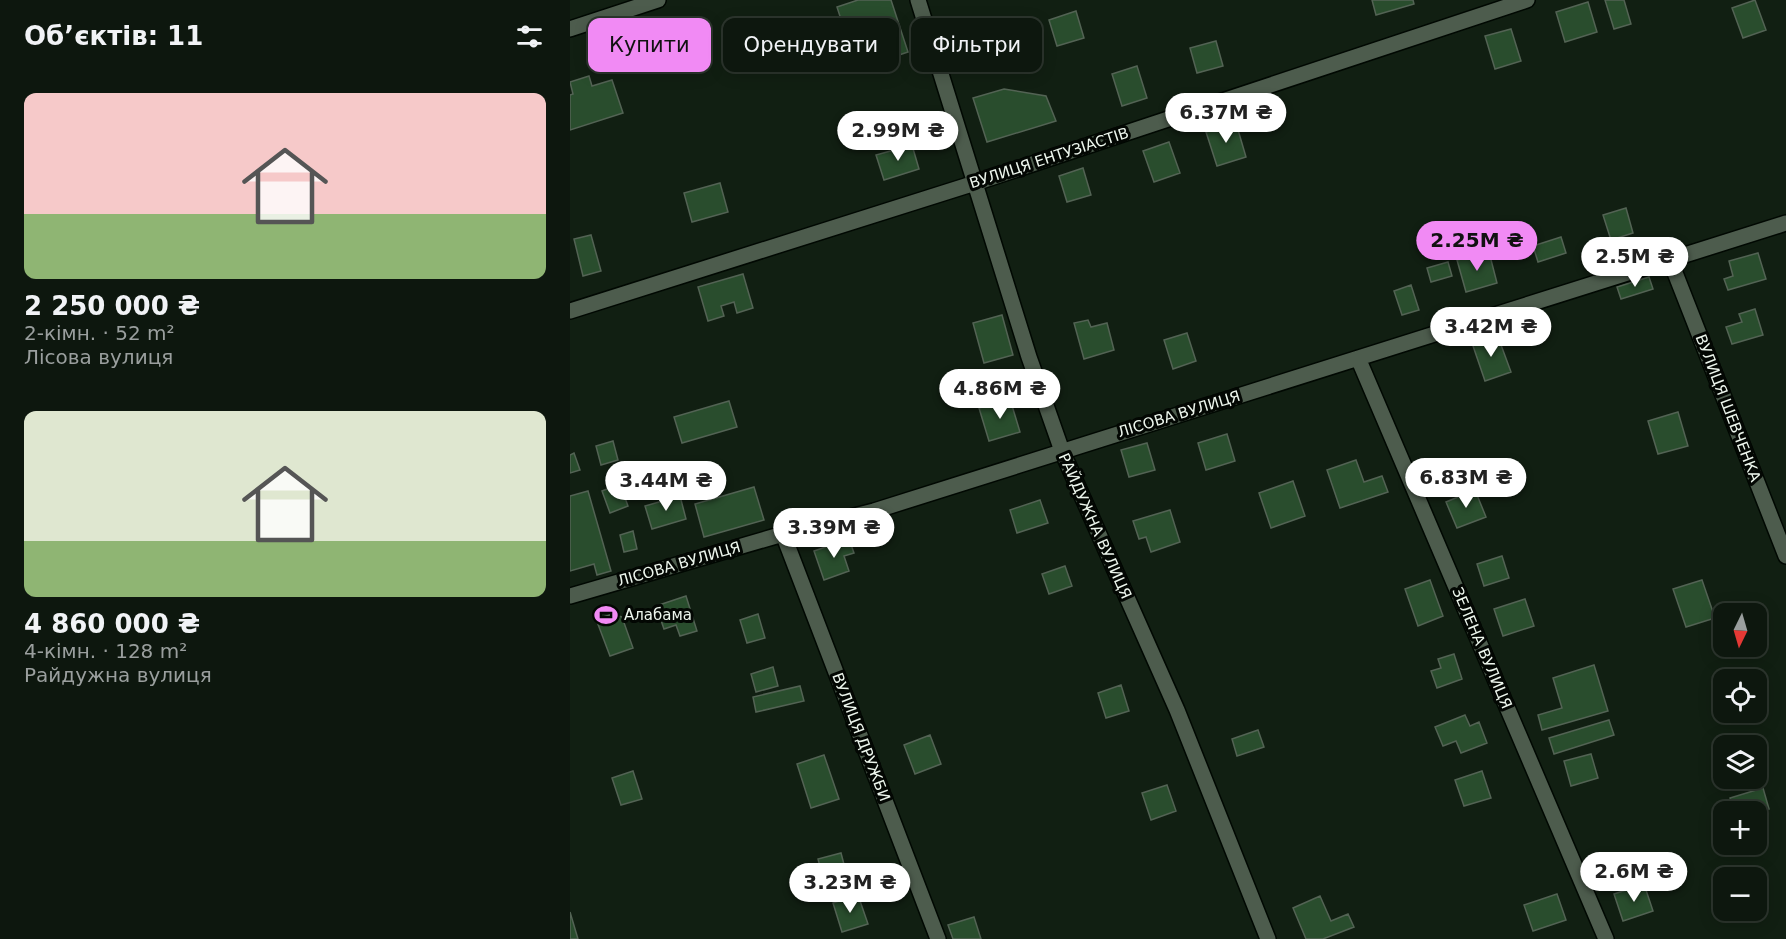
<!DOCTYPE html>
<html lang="uk">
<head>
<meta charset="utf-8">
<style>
  body { margin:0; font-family:"DejaVu Sans",sans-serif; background:#162017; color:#f1f3f6; height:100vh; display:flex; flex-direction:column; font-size:22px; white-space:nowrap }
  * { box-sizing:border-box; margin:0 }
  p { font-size:20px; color:#9a9f9e }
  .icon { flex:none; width:33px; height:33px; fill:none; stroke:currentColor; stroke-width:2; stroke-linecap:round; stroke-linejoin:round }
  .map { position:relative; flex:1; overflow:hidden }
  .panel { display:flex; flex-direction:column; background:#0d170e; width:570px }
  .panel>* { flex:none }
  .guide { position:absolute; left:18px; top:18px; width:570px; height:54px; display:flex; gap:12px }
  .needle { width:39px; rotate:185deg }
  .fabs { position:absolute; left:1143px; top:603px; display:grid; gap:12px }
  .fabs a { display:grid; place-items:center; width:54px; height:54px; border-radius:12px; background:#0d170e; box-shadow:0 3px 15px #0003,0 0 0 2px #2d362e; font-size:30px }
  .price { position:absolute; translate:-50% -51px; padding:0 14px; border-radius:21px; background:#fff; color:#222; font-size:20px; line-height:39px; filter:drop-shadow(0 2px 3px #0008) }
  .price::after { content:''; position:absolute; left:50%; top:36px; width:18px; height:14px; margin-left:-9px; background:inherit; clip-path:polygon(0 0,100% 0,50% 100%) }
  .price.active { background:#f18af4; color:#111 }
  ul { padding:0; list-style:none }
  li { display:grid; align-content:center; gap:12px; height:318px; padding:0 24px }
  li span { display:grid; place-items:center; height:186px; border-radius:12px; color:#555 }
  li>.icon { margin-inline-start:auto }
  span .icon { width:108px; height:108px; fill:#fffc; stroke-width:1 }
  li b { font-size:26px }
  h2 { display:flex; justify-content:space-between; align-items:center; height:72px; padding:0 24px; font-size:26px }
  .chip { padding:0 21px; border-radius:12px; background:#0d170e; box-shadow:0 3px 15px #0003,0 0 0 2px #2d362e; font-size:21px; line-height:54px }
  .chip.active { background:#f18af4; color:#111 }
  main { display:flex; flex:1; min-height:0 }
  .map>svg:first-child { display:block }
  .building { fill:#294d2d; stroke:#536354; stroke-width:1.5 }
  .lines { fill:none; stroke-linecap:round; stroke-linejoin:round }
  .street-casing { stroke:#010802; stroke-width:18 }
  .street { stroke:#4d5c4d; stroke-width:15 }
  .labels { text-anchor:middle; stroke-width:6; stroke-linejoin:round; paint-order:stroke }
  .street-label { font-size:15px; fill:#edf6ed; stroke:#030703 }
  .poi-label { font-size:15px; fill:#edf6ed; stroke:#030703; text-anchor:start }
</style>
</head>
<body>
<main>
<section class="panel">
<h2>Об’єктів: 11<svg class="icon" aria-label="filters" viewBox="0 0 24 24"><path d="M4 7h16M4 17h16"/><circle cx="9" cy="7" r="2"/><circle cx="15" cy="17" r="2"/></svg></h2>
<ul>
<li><span style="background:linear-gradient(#f6c9c9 65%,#8fb573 0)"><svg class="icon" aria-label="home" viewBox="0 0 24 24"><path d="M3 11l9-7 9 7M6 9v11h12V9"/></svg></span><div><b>2 250 000 ₴</b><p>2-кімн. · 52 m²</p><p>Лісова вулиця</p></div></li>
<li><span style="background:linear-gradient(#dfe7d0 70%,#8fb573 0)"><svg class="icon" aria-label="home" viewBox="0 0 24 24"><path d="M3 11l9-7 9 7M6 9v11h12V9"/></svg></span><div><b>4 860 000 ₴</b><p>4-кімн. · 128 m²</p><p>Райдужна вулиця</p></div></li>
</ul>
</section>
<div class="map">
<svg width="1216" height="939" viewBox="0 0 1216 939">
  <rect width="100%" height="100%" fill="#111f12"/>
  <path class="building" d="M 288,0 L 321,0 L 338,52 L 287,69 L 267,7 Z
    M 802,0 L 843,0 L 844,4 L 806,15 Z
    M 1035,0 L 1054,0 L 1061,24 L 1044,29 Z
    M 1185,0 L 1196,30 L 1173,38 L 1162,8 Z
    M 1018,2 L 1027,32 L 995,42 L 986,12 Z
    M 506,11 L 514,38 L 487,46 L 479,20 Z
    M 941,29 L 951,61 L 925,69 L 915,36 Z
    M 646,41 L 653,66 L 627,73 L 620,48 Z
    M 567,66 L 577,98 L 552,106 L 542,74 Z
    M 19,76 L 22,86 L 42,80 L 53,113 L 0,130 L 0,95 L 3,94 L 0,82 Z
    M 434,89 L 476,96 L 486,121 L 417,142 L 403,98 Z
    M 666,123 L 676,157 L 647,166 L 636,132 Z
    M 599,142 L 610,173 L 584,182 L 573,151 Z
    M 342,145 L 349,169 L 314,180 L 306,155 Z
    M 513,168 L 521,195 L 497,202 L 489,176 Z
    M 150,183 L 158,212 L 122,222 L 114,193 Z
    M 1056,208 L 1063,233 L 1041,240 L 1033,215 Z
    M 21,235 L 31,271 L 13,276 L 4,239 Z
    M 991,237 L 996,253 L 968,262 L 963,246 Z
    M 919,252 L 927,283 L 896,292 L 887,260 Z
    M 1188,253 L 1196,279 L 1158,290 L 1154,279 L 1163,276 L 1159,261 Z
    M 878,262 L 882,276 L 861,282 L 857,268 Z
    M 173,274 L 183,308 L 167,313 L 164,302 L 151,306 L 154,316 L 138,321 L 128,287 Z
    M 1079,277 L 1083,289 L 1051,299 L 1047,287 Z
    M 841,285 L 849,310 L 832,315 L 824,291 Z
    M 1185,309 L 1193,335 L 1162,344 L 1156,327 L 1172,322 L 1169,314 Z
    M 432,315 L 443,355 L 414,363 L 403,323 Z
    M 518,320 L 521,327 L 537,323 L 544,350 L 514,359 L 504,323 Z
    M 617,333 L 626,361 L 603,369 L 594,340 Z
    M 927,334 L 941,372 L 915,381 L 902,343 Z
    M 440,399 L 450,432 L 419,441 L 409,408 Z
    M 159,401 L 167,427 L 112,443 L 104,417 Z
    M 1108,412 L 1118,446 L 1088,454 L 1078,421 Z
    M 657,434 L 665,461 L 636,470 L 628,443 Z
    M 43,441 L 48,460 L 31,465 L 26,446 Z
    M 577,443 L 585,470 L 559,477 L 551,450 Z
    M 4,453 L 10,470 L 0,473 L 0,455 Z
    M 786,460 L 794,482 L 812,476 L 818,492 L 770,508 L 757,470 Z
    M 723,481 L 735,516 L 701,528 L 689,493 Z
    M 50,484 L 58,506 L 40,513 L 32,491 Z
    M 184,487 L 194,520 L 134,537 L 125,504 Z
    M 905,490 L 916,517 L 887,528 L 876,502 Z
    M 18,491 L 41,571 L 27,575 L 24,564 L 0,571 L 0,496 Z
    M 110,496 L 116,519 L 82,529 L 75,506 Z
    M 470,500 L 478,523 L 447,533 L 440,510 Z
    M 600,510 L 610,542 L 581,552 L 576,537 L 569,539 L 563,521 Z
    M 63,531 L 67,549 L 54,552 L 50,535 Z
    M 279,539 L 284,553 L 274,556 L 279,571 L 254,580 L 244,551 Z
    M 932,556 L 939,578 L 914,586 L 907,564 Z
    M 495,566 L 502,586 L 479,594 L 472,574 Z
    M 860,580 L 873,616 L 848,626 L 835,589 Z
    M 1132,580 L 1145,618 L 1116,627 L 1103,589 Z
    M 116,596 L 127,631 L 110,636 L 106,625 L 94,629 L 86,606 Z
    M 955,599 L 964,626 L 933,636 L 924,609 Z
    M 43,614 L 52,617 L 63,648 L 40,656 L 26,619 Z
    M 188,614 L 195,638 L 177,643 L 170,620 Z
    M 884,654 L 892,679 L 867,688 L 861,671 L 871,668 L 868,659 Z
    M 1024,665 L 1038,711 L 972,730 L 968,715 L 992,708 L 983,678 Z
    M 203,667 L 208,686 L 186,692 L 181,674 Z
    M 551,685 L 559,711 L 536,718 L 528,693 Z
    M 230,686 L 234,701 L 186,712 L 183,697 Z
    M 895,715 L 900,726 L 909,722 L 917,743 L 891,753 L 886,741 L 873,746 L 865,727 Z
    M 1039,720 L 1044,735 L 984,754 L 979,738 Z
    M 688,730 L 694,747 L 667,756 L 662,739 Z
    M 360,735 L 371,764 L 345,774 L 334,745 Z
    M 1021,754 L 1028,778 L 1001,786 L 994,761 Z
    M 254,755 L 269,799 L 241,808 L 227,764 Z
    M 63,771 L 72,799 L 51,805 L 42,778 Z
    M 912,771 L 921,798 L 894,806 L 885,780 Z
    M 597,785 L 606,811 L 581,820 L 572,793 Z
    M 1193,788 L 1199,809 L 1186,812 L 1164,812 L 1160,798 Z
    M 271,853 L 276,872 L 253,878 L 248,859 Z
    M 1074,884 L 1083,911 L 1053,921 L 1044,894 Z
    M 987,894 L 996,920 L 963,931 L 954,905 Z
    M 288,895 L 298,924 L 272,932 L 263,903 Z
    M 750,896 L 761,921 L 778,914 L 784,927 L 753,939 L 736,939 L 723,908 Z
    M 0,912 L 8,939 L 0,939 Z
    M 404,917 L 411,939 L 383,939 L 378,925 Z"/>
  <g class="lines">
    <g class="street-casing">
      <path id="street" d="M 348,0 L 459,357 L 492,451 L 607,710 L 698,939
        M 0,29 L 88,0
        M 1100,260 L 1216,556
        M 0,311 L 405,183 L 957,0
        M 788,358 L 1036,939
        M 213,534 L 368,939
        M 0,596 L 213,534 L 304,511 L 1216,223"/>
    </g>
    <use href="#street" class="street"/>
  </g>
  <defs>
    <g id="stadium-bare" transform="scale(1.8)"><path d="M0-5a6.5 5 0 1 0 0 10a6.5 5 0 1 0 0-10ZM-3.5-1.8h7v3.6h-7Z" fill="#f18af4" stroke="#030703" stroke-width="2.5" paint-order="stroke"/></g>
  </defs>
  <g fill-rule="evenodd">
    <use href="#stadium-bare" x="36" y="615"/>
  </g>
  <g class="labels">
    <g class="street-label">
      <text transform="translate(479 158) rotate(-18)" y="5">ВУЛИЦЯ ЕНТУЗІАСТІВ</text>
      <text transform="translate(1158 408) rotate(69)" y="5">ВУЛИЦЯ ШЕВЧЕНКА</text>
      <text transform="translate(609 414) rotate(-17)" y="5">ЛІСОВА ВУЛИЦЯ</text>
      <text transform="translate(525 526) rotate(66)" y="5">РАЙДУЖНА ВУЛИЦЯ</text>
      <text transform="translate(109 564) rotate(-16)" y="5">ЛІСОВА ВУЛИЦЯ</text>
      <text transform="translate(912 648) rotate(67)" y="5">ЗЕЛЕНА ВУЛИЦЯ</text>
      <text transform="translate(291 737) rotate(69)" y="5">ВУЛИЦЯ ДРУЖБИ</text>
    </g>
    <g class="poi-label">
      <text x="54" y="620">Алабама</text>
    </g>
  </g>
</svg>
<div class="fabs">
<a><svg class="needle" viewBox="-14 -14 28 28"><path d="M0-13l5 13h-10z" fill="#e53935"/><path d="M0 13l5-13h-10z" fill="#9a9f9e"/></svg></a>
<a><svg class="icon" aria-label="locate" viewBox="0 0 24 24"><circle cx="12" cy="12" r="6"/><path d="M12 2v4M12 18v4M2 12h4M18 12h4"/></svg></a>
<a><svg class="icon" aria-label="layers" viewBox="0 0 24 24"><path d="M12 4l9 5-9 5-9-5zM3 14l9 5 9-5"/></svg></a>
<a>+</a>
<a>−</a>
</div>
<b class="price" style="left:656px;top:144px">6.37M ₴</b>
<b class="price" style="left:328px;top:162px">2.99M ₴</b>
<b class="price active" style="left:907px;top:272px">2.25M ₴</b>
<b class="price" style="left:1065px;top:288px">2.5M ₴</b>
<b class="price" style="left:921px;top:358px">3.42M ₴</b>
<b class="price" style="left:430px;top:420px">4.86M ₴</b>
<b class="price" style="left:896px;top:509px">6.83M ₴</b>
<b class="price" style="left:96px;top:512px">3.44M ₴</b>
<b class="price" style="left:264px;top:559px">3.39M ₴</b>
<b class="price" style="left:1064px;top:903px">2.6M ₴</b>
<b class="price" style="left:280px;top:914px">3.23M ₴</b>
<div class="guide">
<a class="chip active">Купити</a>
<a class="chip">Орендувати</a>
<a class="chip">Фільтри</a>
</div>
</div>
</main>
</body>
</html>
